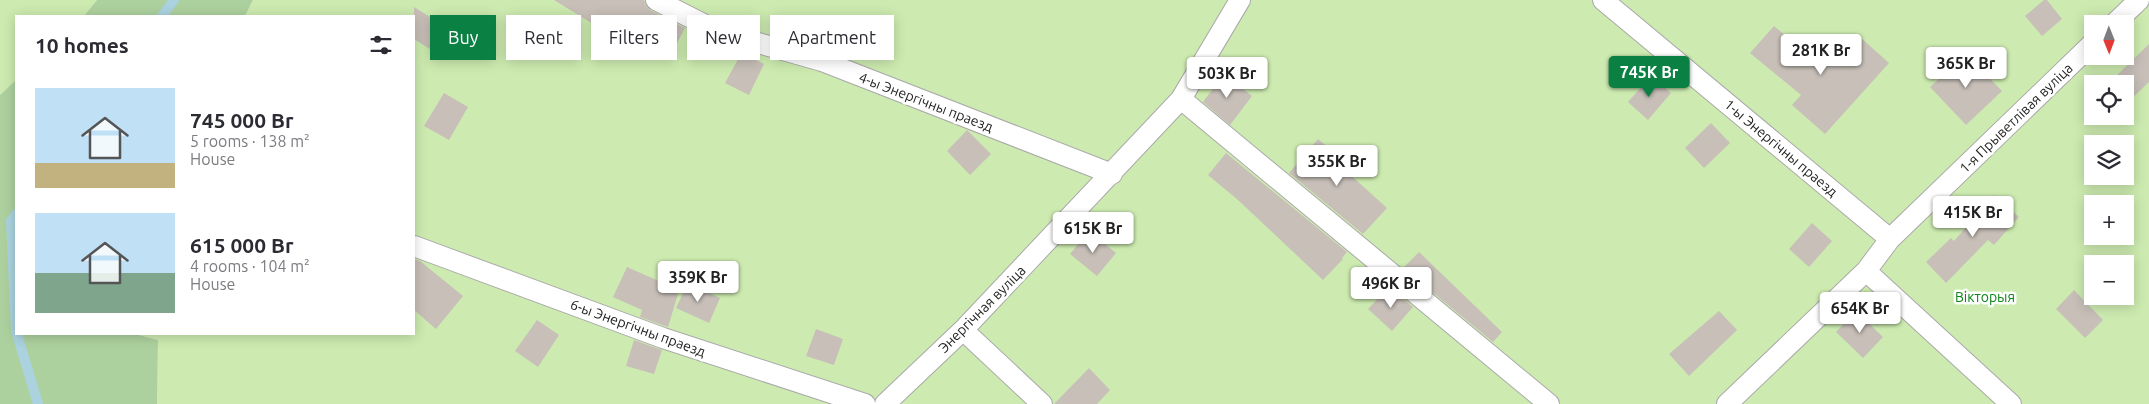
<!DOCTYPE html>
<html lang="en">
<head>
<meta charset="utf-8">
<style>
  body { margin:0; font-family:Ubuntu,sans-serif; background:#f7f7f7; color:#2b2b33; height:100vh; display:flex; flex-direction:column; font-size:19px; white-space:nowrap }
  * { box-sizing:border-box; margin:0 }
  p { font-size:16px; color:#7c7c81 }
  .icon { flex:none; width:28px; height:28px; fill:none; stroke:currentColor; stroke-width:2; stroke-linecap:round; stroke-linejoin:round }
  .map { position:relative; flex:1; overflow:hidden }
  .details { position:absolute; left:15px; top:15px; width:400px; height:320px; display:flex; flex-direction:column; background:#fff; border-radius:0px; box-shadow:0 2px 12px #0003 }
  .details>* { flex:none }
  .hud { position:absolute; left:430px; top:15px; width:475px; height:45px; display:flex; gap:10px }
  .needle { width:32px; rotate:179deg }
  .tools { position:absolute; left:2084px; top:15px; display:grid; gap:10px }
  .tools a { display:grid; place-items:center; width:50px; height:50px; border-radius:0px; background:#fff; box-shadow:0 2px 12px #0003; font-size:25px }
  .price { position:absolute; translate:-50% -42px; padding:0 11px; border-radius:5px; background:#fff; color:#222; font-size:16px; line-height:32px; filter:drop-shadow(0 1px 2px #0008) }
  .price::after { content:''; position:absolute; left:50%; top:30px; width:15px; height:11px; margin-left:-8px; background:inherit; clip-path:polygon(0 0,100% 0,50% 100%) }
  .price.current { background:#0b8043; color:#fff }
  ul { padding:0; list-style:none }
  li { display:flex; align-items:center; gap:15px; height:125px; padding:0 20px }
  li span { display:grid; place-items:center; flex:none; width:140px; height:100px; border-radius:0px; color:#555 }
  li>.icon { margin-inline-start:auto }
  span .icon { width:60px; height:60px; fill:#fffc; stroke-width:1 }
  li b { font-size:21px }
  h2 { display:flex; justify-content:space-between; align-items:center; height:60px; padding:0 20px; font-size:21px }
  .chip { padding:0 18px; border-radius:0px; background:#fff; box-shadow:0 2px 12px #0003; font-size:18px; line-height:45px }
  .chip.current { background:#0b8043; color:#fff }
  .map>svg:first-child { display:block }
  .grass { fill:#cdebb0; fill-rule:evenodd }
  .forest { fill:#add19e }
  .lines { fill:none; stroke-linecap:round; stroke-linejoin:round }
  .stream { stroke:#aad3df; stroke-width:10 }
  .building { fill:#c7bfb8 }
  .lane-casing { stroke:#a9a9a9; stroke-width:22 }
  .lane { stroke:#fff; stroke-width:20 }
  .labels { text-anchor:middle; stroke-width:5; stroke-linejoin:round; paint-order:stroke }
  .street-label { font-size:14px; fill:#222; stroke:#fff }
  .park-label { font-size:14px; fill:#0c8416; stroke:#fff }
</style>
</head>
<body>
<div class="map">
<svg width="2149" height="404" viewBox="0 0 2149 404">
  <rect width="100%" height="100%" fill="#f2efe9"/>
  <path class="grass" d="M 0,0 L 97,0 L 84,16 L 16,16 L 16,80 L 0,95 Z
    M 253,0 L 2149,0 L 2149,404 L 157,404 L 158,340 L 135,334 L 414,334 L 414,16 L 245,16 ZM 2092,24 L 2125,24 L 2125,56 L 2092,56 ZM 2092,84 L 2125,84 L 2125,116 L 2092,116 ZM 2092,144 L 2125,144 L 2125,176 L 2092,176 ZM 2092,204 L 2125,204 L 2125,236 L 2092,236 ZM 2092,264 L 2125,264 L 2125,296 L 2092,296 Z"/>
  <path class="forest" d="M 97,0 L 253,0 L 245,16 L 84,16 Z
    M 16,80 L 16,334 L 135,334 L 158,340 L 157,404 L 0,404 L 0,95 Z"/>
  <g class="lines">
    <path class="stream" d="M 162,16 L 174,0
      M 16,214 L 11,221 L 16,331
      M 17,334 L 38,404"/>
  </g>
  <path class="building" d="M 554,0 L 644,0 L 646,6 L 650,10 L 685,28 L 673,51 L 622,27 L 614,40 L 591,29 L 593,24 Z
    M 2044,0 L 2047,0 L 2062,19 L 2042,36 L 2025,16 Z
    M 414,7 L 459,35 L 444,58 L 414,39 Z
    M 1774,26 L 1825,68 L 1835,58 L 1839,62 L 1861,38 L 1889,63 L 1825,134 L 1792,105 L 1801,95 L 1750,53 Z
    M 2149,44 L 2149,82 L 2125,105 L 2125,84 L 2108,84 Z
    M 742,52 L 764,64 L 749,95 L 725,83 Z
    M 1966,54 L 2002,91 L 1966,125 L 1930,87 Z
    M 1224,74 L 1252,96 L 1230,125 L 1203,102 Z
    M 1651,76 L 1671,93 L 1648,120 L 1628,102 Z
    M 444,93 L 468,107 L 449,140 L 424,126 Z
    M 1711,123 L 1730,143 L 1704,168 L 1685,148 Z
    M 967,130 L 991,154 L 970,175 L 947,151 Z
    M 1318,139 L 1340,157 L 1336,162 L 1387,208 L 1363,234 L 1289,173 Z
    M 1226,153 L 1347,252 L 1342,258 L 1343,259 L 1323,280 L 1238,200 L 1208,175 Z
    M 1994,195 L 2019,217 L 1994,245 L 1988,240 L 1946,283 L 1926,262 L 1951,238 L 1954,241 Z
    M 1812,223 L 1832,241 L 1809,267 L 1789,249 Z
    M 1089,231 L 1116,253 L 1097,276 L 1070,254 Z
    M 1419,252 L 1502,332 L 1493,342 L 1403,268 Z
    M 414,259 L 420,261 L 463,296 L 436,329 L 414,310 Z
    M 627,267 L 670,286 L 678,294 L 668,327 L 640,317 L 642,310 L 613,297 Z
    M 688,283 L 720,298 L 709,323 L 676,308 Z
    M 1389,287 L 1413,307 L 1392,331 L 1368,309 Z
    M 2074,290 L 2103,320 L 2085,338 L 2056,309 Z
    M 1719,311 L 1737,330 L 1689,376 L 1669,354 Z
    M 1856,311 L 1883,337 L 1863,358 L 1836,332 Z
    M 537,320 L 559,335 L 538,367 L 515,351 Z
    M 816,329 L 843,339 L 834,365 L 806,356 Z
    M 634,340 L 662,350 L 654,374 L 626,366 Z
    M 1089,368 L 1110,390 L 1097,404 L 1054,404 Z"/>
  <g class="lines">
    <g class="lane-casing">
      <path id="lane" d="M 656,0 L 719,32 L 822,61 L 1112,174
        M 1603,0 L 1890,239
        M 2114,24 L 2139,0
        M 1181,99 L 1549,404
        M 414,246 L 663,338 L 865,404
        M 1866,271 L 2011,404
        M 963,330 L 1042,404
        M 885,404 L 963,330 L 1181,99 L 1240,0
        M 1727,404 L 1866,271 L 1890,239 L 2092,44"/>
    </g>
    <use href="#lane" class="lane"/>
  </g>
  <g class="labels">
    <g class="street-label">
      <text transform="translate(926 102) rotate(21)" y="5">4-ы Энергічны праезд</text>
      <text transform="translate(2016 118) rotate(-44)" y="5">1-я Прыветлівая вуліца</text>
      <text transform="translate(1781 148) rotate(40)" y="5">1-ы Энергічны праезд</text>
      <text transform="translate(982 309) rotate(-45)" y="5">Энергічная вуліца</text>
      <text transform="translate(638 328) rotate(20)" y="5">6-ы Энергічны праезд</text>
    </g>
    <g class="park-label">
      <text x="1985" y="302">Вікторыя</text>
    </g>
  </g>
</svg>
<div class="tools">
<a><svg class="needle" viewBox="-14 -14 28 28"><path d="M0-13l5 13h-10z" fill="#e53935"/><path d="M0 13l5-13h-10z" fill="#7c7c81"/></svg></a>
<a><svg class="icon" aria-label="locate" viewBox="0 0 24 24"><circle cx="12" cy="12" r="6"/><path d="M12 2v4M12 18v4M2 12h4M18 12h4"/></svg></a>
<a><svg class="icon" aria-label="layers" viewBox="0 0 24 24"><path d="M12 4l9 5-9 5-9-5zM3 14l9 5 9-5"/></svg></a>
<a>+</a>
<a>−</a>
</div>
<b class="price" style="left:1821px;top:76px">281K Br</b>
<b class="price" style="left:1966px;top:89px">365K Br</b>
<b class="price current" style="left:1649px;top:98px">745K Br</b>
<b class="price" style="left:1227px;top:99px">503K Br</b>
<b class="price" style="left:1337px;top:187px">355K Br</b>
<b class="price" style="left:1973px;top:238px">415K Br</b>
<b class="price" style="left:1093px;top:254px">615K Br</b>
<b class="price" style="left:698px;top:303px">359K Br</b>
<b class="price" style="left:1391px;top:309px">496K Br</b>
<b class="price" style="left:1860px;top:334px">654K Br</b>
<div class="hud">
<a class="chip current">Buy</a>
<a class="chip">Rent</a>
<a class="chip">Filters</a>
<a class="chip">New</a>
<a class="chip">Apartment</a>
</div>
<section class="details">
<h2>10 homes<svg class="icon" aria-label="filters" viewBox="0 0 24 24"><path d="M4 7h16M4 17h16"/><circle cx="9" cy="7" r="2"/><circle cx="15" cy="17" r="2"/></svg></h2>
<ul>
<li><span style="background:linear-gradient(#bfe0f5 75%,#c2b280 0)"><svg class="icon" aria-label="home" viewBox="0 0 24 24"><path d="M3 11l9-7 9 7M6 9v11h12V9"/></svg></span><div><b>745 000 Br</b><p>5 rooms · 138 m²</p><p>House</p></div></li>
<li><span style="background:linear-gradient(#bfe0f5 60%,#7fa58c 0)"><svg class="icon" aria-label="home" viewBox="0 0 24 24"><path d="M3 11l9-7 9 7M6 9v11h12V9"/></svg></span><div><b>615 000 Br</b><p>4 rooms · 104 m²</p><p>House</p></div></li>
</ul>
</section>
</div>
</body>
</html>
